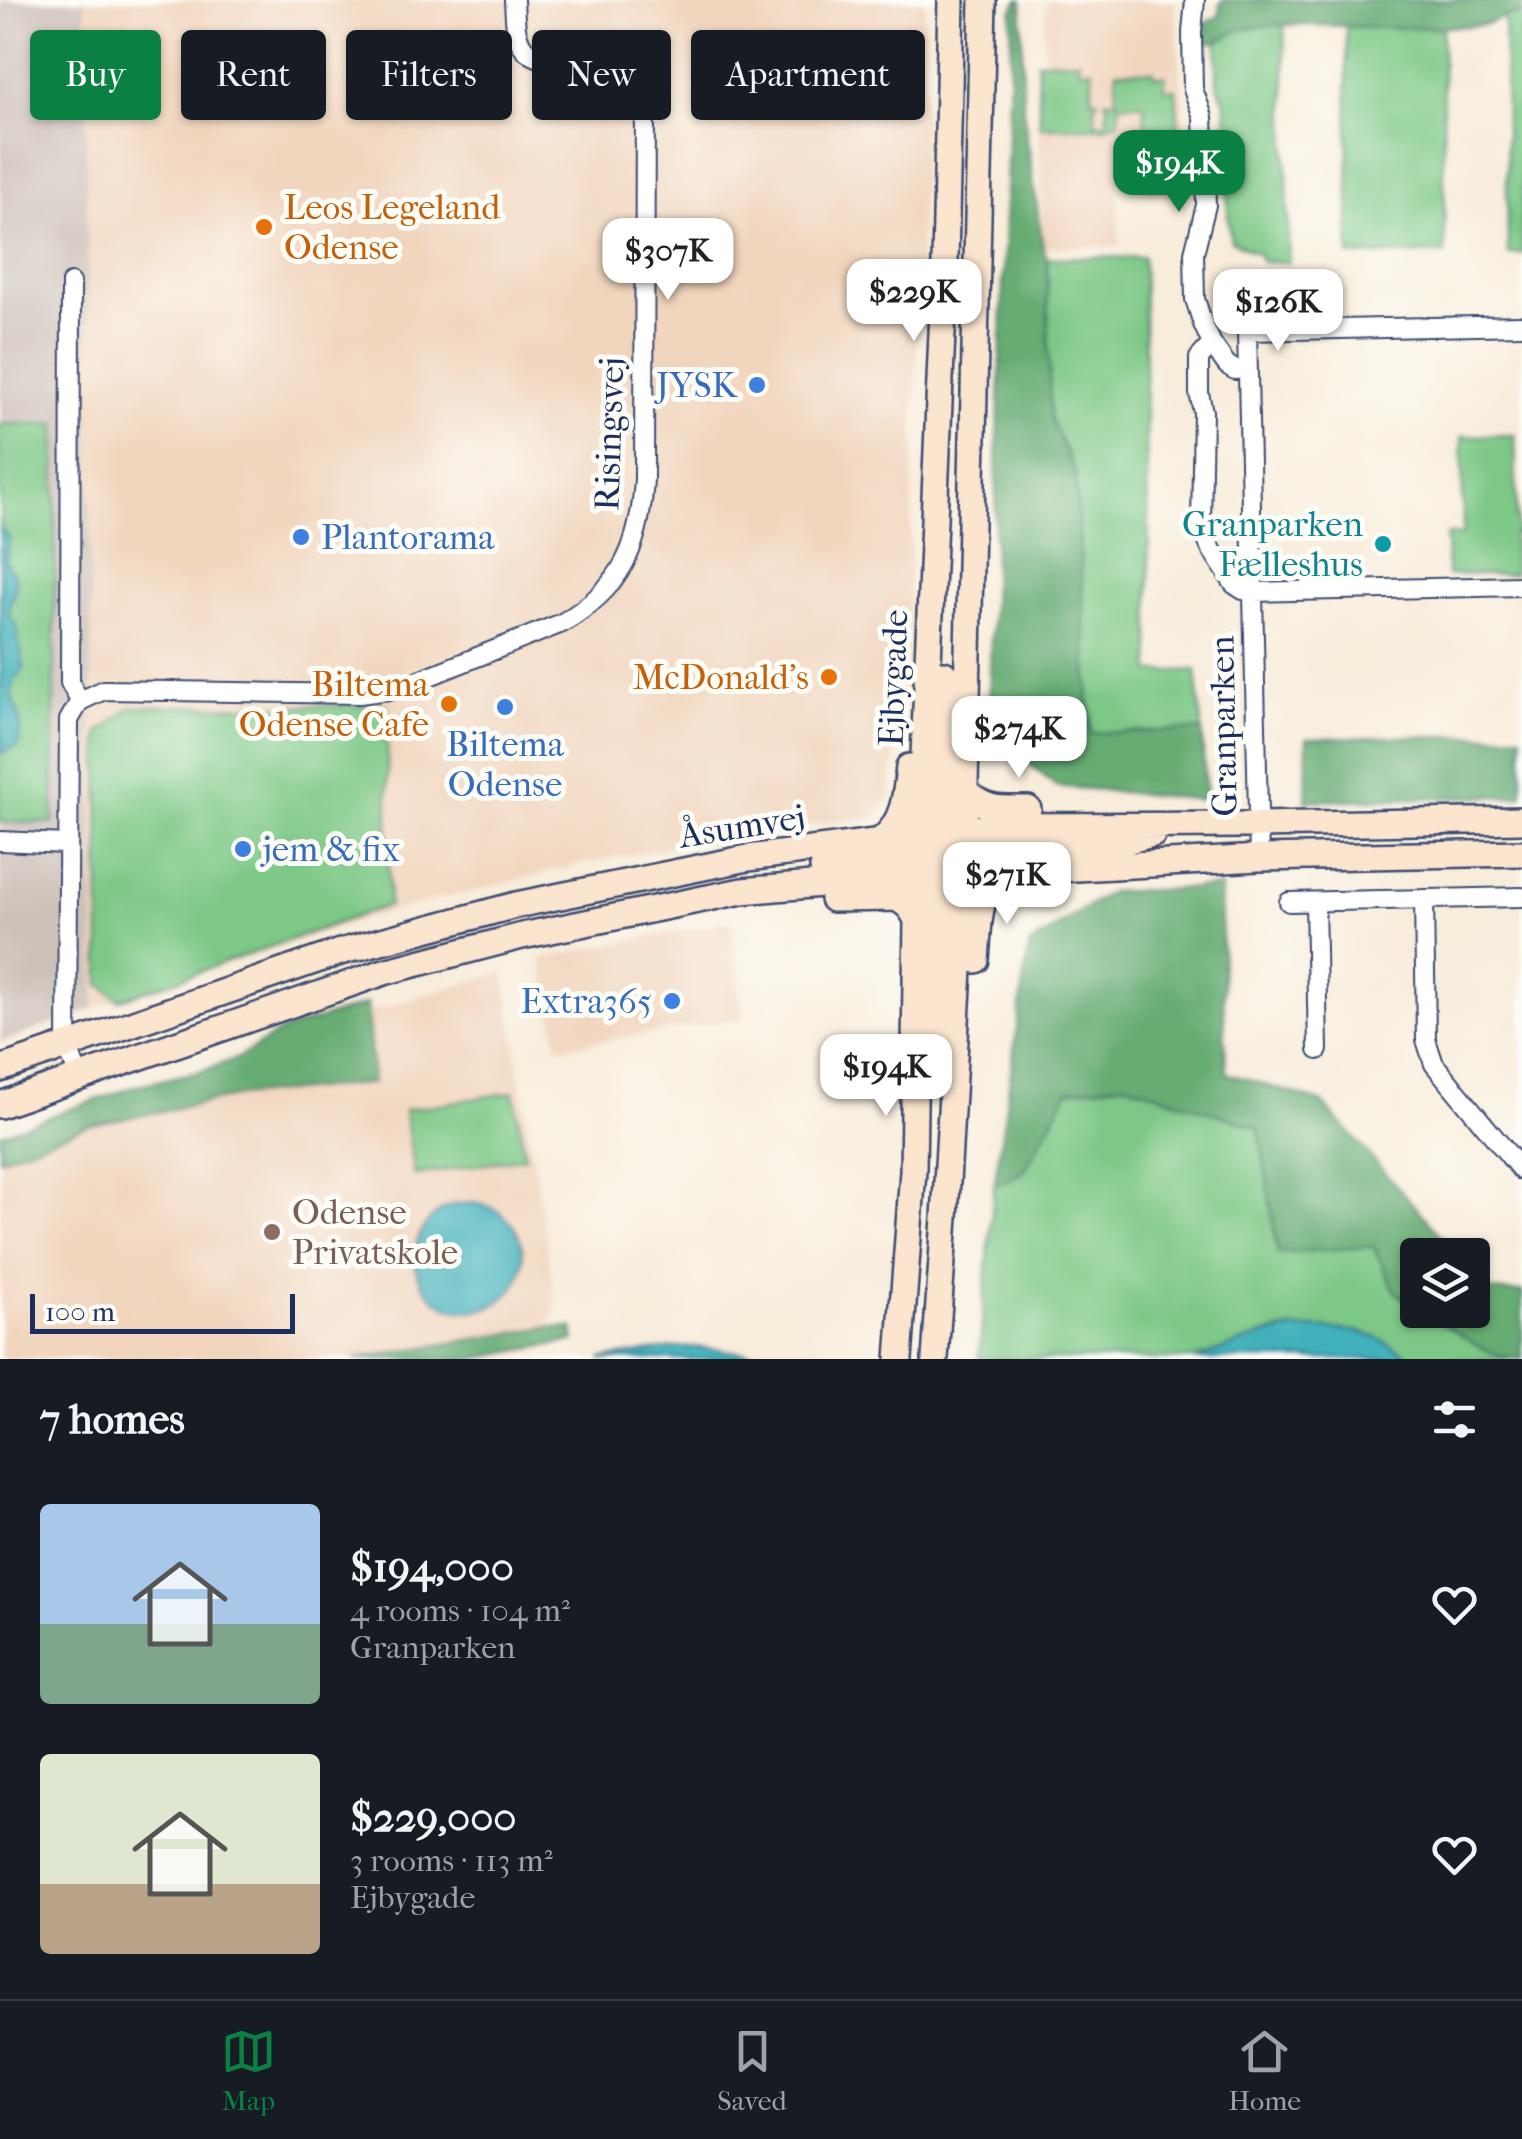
<!DOCTYPE html>
<html lang="en">
<head>
<meta charset="utf-8">
<style>
  body { margin:0; font-family:"IM FELL French Canon",serif; background:#242831; color:#f1f3f6; height:100vh; display:flex; flex-direction:column; font-size:38px; white-space:nowrap }
  * { box-sizing:border-box; margin:0 }
  p { font-size:32px; color:#9ea1a6 }
  .icon { flex:none; width:55px; height:55px; fill:none; stroke:currentColor; stroke-width:2; stroke-linecap:round; stroke-linejoin:round }
  .map { position:relative; height:1359px; overflow:hidden }
  .panel { display:flex; flex-direction:column; background:#171b24; flex:1 }
  .panel>* { flex:none }
  .top-card { position:absolute; left:30px; top:30px; width:1000px; height:90px; display:flex; gap:20px }
  .buttons { position:absolute; left:1400px; top:1238px; display:grid; gap:20px }
  .buttons a { display:grid; place-items:center; width:90px; height:90px; border-radius:10px; background:#171b24; box-shadow:0 2px 8px #0004; font-size:50px }
  .scale { position:absolute; left:30px; bottom:25px; width:265px; box-sizing:border-box; padding-left:10px; border:5px solid #1b2f5e; border-top:0; font-size:28px; line-height:35px; white-space:nowrap; color:#1b2f5e; -webkit-text-stroke:8px #fdfcf7; paint-order:stroke }
  .price { position:absolute; translate:-50% -85px; padding:0 22px; border-radius:20px; background:#fff; color:#222; font-size:32px; line-height:65px; filter:drop-shadow(0 2px 5px #0008) }
  .price::after { content:''; position:absolute; left:50%; top:60px; width:30px; height:22px; margin-left:-15px; background:inherit; clip-path:polygon(0 0,100% 0,50% 100%) }
  .price.selected { background:#0b8043; color:#fff }
  ul { padding:0; list-style:none }
  li { display:flex; align-items:center; gap:30px; height:250px; padding:0 40px }
  li span { display:grid; place-items:center; flex:none; width:280px; height:200px; border-radius:10px; color:#555 }
  li>.icon { margin-inline-start:auto }
  span .icon { width:120px; height:120px; fill:#fffc; stroke-width:1 }
  li b { font-size:42px }
  h2 { display:flex; justify-content:space-between; align-items:center; height:120px; padding:0 40px; font-size:42px }
  .pill { padding:0 35px; border-radius:10px; background:#171b24; box-shadow:0 2px 8px #0004; font-size:35px; line-height:90px }
  .pill.selected { background:#0b8043; color:#fff }
  .tabs { display:flex; justify-content:space-around; align-items:center; height:140px; border-top:2px solid #363941; background:#171b24; font-size:28px; color:#9ea1a6 }
  .tabs a { display:grid; justify-items:center; gap:5px }
  .tabs .selected { color:#0b8043 }
  .map>svg:first-child { display:block }
  .built { fill:#f1d5bd }
  .industrial { fill:#cec1ba }
  .green { fill:#7dc886; stroke:#4c7c72; stroke-width:2.5 }
  .forest { fill:#66ac73; stroke:#406e68; stroke-width:2.5 }
  .water { fill:#41b1ba; stroke:#2e708c; stroke-width:2.5 }
  .lines { fill:none; stroke-linecap:round; stroke-linejoin:round }
  .street-casing { stroke:#3c4b71; stroke-width:22 }
  .secondary-casing { stroke:#3c4b71; stroke-width:30 }
  .street { stroke:#fff; stroke-width:18 }
  .secondary { stroke:#fce5cf; stroke-width:25 }
  .food-dot { fill:#e8710a; stroke:#fdfcf7; stroke-width:4 }
  .shop-dot { fill:#3f7fe0; stroke:#fdfcf7; stroke-width:4 }
  .culture-dot { fill:#0f9aa8; stroke:#fdfcf7; stroke-width:4 }
  .education-dot { fill:#8d6e63; stroke:#fdfcf7; stroke-width:4 }
  .labels { text-anchor:middle; stroke-width:10; stroke-linejoin:round; paint-order:stroke }
  .food-label { font-size:35px; fill:#c56008; stroke:#fdfcf7; text-anchor:end }
  .shop-label { font-size:35px; fill:#366cbe; stroke:#fdfcf7; text-anchor:end }
  .street-label { font-size:35px; fill:#1b2f5e; stroke:#fdfcf7 }
  .culture-label { font-size:35px; fill:#0d838f; stroke:#fdfcf7; text-anchor:end }
  .education-label { font-size:35px; fill:#785e54; stroke:#fdfcf7; text-anchor:start }
</style>
</head>
<body>
<div class="map">
<svg width="1522" height="1359" viewBox="0 0 1522 1359">
  <rect width="100%" height="100%" fill="#fdfcf7"/>
  <filter id="ink" filterUnits="userSpaceOnUse"><feTurbulence type="fractalNoise" baseFrequency=".01" numOctaves="2"/><feDisplacementMap in="SourceGraphic" scale="20" xChannelSelector="R" yChannelSelector="G"/><feConvolveMatrix kernelMatrix="1 2 1 2 8 2 1 2 1" color-interpolation-filters="sRGB"/></filter>
  <filter id="wash" filterUnits="userSpaceOnUse"><feTurbulence type="fractalNoise" baseFrequency=".0048" numOctaves="4" result="noise"/><feDisplacementMap in="SourceGraphic" scale="40" xChannelSelector="R" yChannelSelector="G"/><feGaussianBlur stdDeviation="2.25" result="paint"/><feColorMatrix in="noise" values="0 0 0 0 0 0 0 0 0 0 0 0 0 0 0 0 0 1.4 0 .05"/><feComposite in="paint" operator="in"/></filter>
  <g filter="url(#wash)">
    <rect width="100%" height="100%" fill="#f8ecda"/>
    <path class="built" d="M 85,0 L 925,0 L 925,94 L 906,678 L 899,714 L 890,796 L 876,817 L 796,826 L 593,861 L 357,920 L 95,1008 Z
      M 1047,0 L 1175,0 L 1183,102 L 1185,194 L 1146,195 L 1145,145 L 1116,145 L 1119,246 L 1043,247 L 1037,61 L 1045,60 L 1044,37 Z
      M 731,921 L 743,1018 L 558,1048 L 541,958 Z
      M 504,972 L 556,1305 L 548,1327 L 354,1359 L 0,1359 L 0,1159 L 374,1010 Z"/>
    <path class="industrial" d="M 0,0 L 85,0 L 95,1008 L 0,1043 Z"/>
    <path class="green" d="M 1504,15 L 1522,15 L 1522,254 L 1508,254 Z
      M 1284,24 L 1289,262 L 1262,262 L 1258,254 L 1231,241 L 1228,214 L 1226,106 L 1217,82 L 1217,43 L 1240,29 Z
      M 1346,27 L 1442,27 L 1445,253 L 1350,256 Z
      M 1079,60 L 1079,69 L 1092,69 L 1092,99 L 1098,100 L 1095,103 L 1095,123 L 1107,122 L 1107,103 L 1105,100 L 1116,100 L 1116,71 L 1154,71 L 1154,76 L 1165,76 L 1165,89 L 1176,89 L 1182,185 L 1146,185 L 1144,104 L 1119,104 L 1119,122 L 1107,127 L 1040,127 L 1037,61 Z
      M 1143,257 L 1151,672 L 1196,670 L 1202,730 L 1091,733 L 1075,472 L 1050,418 L 1047,258 Z
      M 0,424 L 56,424 L 53,823 L 0,822 Z
      M 1515,435 L 1517,534 L 1513,534 L 1514,574 L 1447,575 L 1446,535 L 1463,534 L 1462,436 Z
      M 387,705 L 389,905 L 119,1000 L 100,984 L 99,733 L 131,707 Z
      M 1125,1083 L 1259,1128 L 1278,1254 L 1373,1246 L 1396,1293 L 1417,1307 L 1418,1310 L 1423,1310 L 1482,1347 L 1512,1359 L 1416,1359 L 1375,1337 L 1357,1331 L 1313,1328 L 1289,1329 L 1270,1333 L 1195,1359 L 979,1359 L 994,1187 L 1025,1170 L 1068,1090 Z
      M 514,1092 L 525,1157 L 415,1175 L 404,1110 Z"/>
    <path class="forest" d="M 1018,0 L 1022,0 L 1023,109 L 1043,247 L 1047,258 L 1050,418 L 1075,472 L 1091,733 L 1202,730 L 1206,800 L 1056,786 L 988,729 L 1012,11 Z
      M 1225,0 L 1522,0 L 1522,15 C 1501,14 1503,19 1486,24 C 1473,28 1453,26 1440,27 C 1375,32 1310,19 1246,28 C 1230,31 1222,43 1204,44 L 1204,24 L 1220,15 L 1220,3 Z
      M 1522,735 L 1522,796 L 1306,801 L 1307,738 Z
      M 1220,887 L 1226,1073 L 1322,1102 L 1458,1255 L 1418,1255 L 1417,1307 L 1396,1293 L 1373,1246 L 1278,1254 L 1259,1128 L 1125,1083 L 1068,1091 L 1025,1170 L 994,1187 L 1029,946 L 1109,892 Z
      M 367,1004 L 373,1083 L 239,1096 L 86,1126 L 0,1159 L 0,1134 L 139,1085 L 202,1071 L 238,1058 L 281,1031 Z
      M 1473,1272 L 1490,1291 L 1522,1292 L 1522,1359 C 1487,1359 1452,1328 1423,1310 L 1472,1310 Z
      M 548,1327 L 573,1328 L 575,1341 L 471,1359 L 354,1359 Z"/>
    <path class="water" d="M 0,527 L 9,538 L 5,562 L 15,576 L 16,587 L 9,608 L 10,616 L 16,624 L 24,669 L 15,680 L 11,696 C 21,715 23,726 17,747 L 1,753 Z
      M415 1257a54 54 0 1 1 108 0a54 54 0 1 1-108 0Z
      M 1313,1328 L 1357,1331 L 1375,1337 L 1416,1359 L 1195,1359 C 1234,1346 1271,1329 1313,1328 Z
      M 696,1347 L 799,1359 L 600,1359 L 672,1348 Z"/>
  </g>
  <g filter="url(#ink)">
    <g class="lines">
      <g class="street-casing">
        <path id="street" d="M 1195,0 L 1192,32 L 1193,89 L 1203,117 L 1206,205 L 1194,253 L 1195,299 L 1203,324 L 1212,344 L 1227,365 L 1235,370 L 1247,369
          M 71,283 L 70,683 L 80,701
          M 1212,344 L 1199,358 L 1199,393 L 1203,412 L 1201,525 L 1210,547 L 1234,584 L 1243,590 L 1253,592 L 1522,586
          M 0,841 L 67,844
          M 1259,858 L 1247,331 L 1522,325
          M 1424,899 L 1426,1040 L 1434,1064 L 1522,1171
          M 1289,902 L 1522,897
          M 1315,902 L 1318,1050
          M 79,1077 L 67,1046 L 69,720 L 80,701 L 104,690 L 359,694 L 397,689 L 562,623 C 622,588 640,547 644,479 L 645,82 C 643,78 640,71 637,69 C 612,50 555,73 528,52 C 514,42 515,16 514,0"/>
      </g>
      <g class="secondary-casing">
        <path id="secondary" d="M 944,674 L 943,832 L 945,844
          M 964,790 C 986,812 1000,809 1028,809
          M 880,841 C 904,823 906,795 909,767
          M 950,855 L 1001,848 L 1122,842 L 1153,834
          M 939,859 L 941,875 L 939,1032 L 941,1054
          M 823,868 L 880,859 L 921,855 L 936,849
          M 833,899 L 896,898 C 907,903 912,909 917,920
          M 976,960 C 979,930 976,894 1001,872
          M 0,1069 L 340,952 L 516,905 L 748,858 L 1000,826 L 1258,825 L 1522,820
          M 0,1105 L 384,972 L 522,936 L 742,891 L 880,879 L 1259,858 L 1522,853
          M 899,1359 L 913,1171 L 917,920 L 945,262 L 951,0
          M 935,1359 L 945,1218 L 962,916 L 983,0"/>
      </g>
      <use href="#street" class="street"/>
      <use href="#secondary" class="secondary"/>
    </g>
  </g>
  <g class="food-dot">
    <circle cx="264" cy="227" r="10"/>
    <circle cx="829" cy="677" r="10"/>
    <circle cx="449" cy="704" r="10"/>
  </g>
  <g class="shop-dot">
    <circle cx="757" cy="385" r="10"/>
    <circle cx="301" cy="537" r="10"/>
    <circle cx="505" cy="707" r="10"/>
    <circle cx="243" cy="849" r="10"/>
    <circle cx="672" cy="1001" r="10"/>
  </g>
  <circle class="culture-dot" cx="1383" cy="544" r="10"/>
  <circle class="education-dot" cx="272" cy="1232" r="10"/>
  <g class="labels">
    <g class="food-label">
      <text x="284" y="219" text-anchor="start">Leos Legeland<tspan x="284" dy="40">Odense</tspan></text>
      <text x="809" y="689">McDonald's</text>
      <text x="429" y="696">Biltema<tspan x="429" dy="40">Odense Cafe</tspan></text>
    </g>
    <g class="shop-label">
      <text x="737" y="397">JYSK</text>
      <text x="321" y="549" text-anchor="start">Plantorama</text>
      <text x="505" y="756" text-anchor="middle">Biltema<tspan x="505" dy="40">Odense</tspan></text>
      <text x="263" y="861" text-anchor="start">jem &amp; fix</text>
      <text x="652" y="1013">Extra365</text>
    </g>
    <g class="street-label">
      <text transform="translate(609 434) rotate(-88)" y="12">Risingsvej</text>
      <text transform="translate(893 678) rotate(-88)" y="12">Ejbygade</text>
      <text transform="translate(1223 726) rotate(-91)" y="12">Granparken</text>
      <text transform="translate(742 826) rotate(-9)" y="12">Åsumvej</text>
    </g>
    <g class="culture-label">
      <text x="1363" y="536">Granparken<tspan x="1363" dy="40">Fælleshus</tspan></text>
    </g>
    <g class="education-label">
      <text x="292" y="1224">Odense<tspan x="292" dy="40">Privatskole</tspan></text>
    </g>
  </g>
</svg>
<div class="buttons">
<a><svg class="icon" aria-label="layers" viewBox="0 0 24 24"><path d="M12 4l9 5-9 5-9-5zM3 14l9 5 9-5"/></svg></a>
</div>
<div class="scale">100 m</div>
<b class="price selected" style="left:1179px;top:215px">$194K</b>
<b class="price" style="left:668px;top:303px">$307K</b>
<b class="price" style="left:914px;top:344px">$229K</b>
<b class="price" style="left:1278px;top:354px">$126K</b>
<b class="price" style="left:1019px;top:781px">$274K</b>
<b class="price" style="left:1007px;top:927px">$271K</b>
<b class="price" style="left:886px;top:1119px">$194K</b>
<div class="top-card">
<a class="pill selected">Buy</a>
<a class="pill">Rent</a>
<a class="pill">Filters</a>
<a class="pill">New</a>
<a class="pill">Apartment</a>
</div>
</div>
<section class="panel">
<h2>7 homes<svg class="icon" aria-label="filters" viewBox="0 0 24 24"><path d="M4 7h16M4 17h16"/><circle cx="9" cy="7" r="2"/><circle cx="15" cy="17" r="2"/></svg></h2>
<ul>
<li><span style="background:linear-gradient(#a9c7e8 60%,#7fa58c 0)"><svg class="icon" aria-label="home" viewBox="0 0 24 24"><path d="M3 11l9-7 9 7M6 9v11h12V9"/></svg></span><div><b>$194,000</b><p>4 rooms · 104 m²</p><p>Granparken</p></div><svg class="icon" aria-label="heart" viewBox="0 0 24 24"><path d="M12 20l-8-8c-3-5 5-10 8-4 3-6 11-1 8 4z"/></svg></li>
<li><span style="background:linear-gradient(#dfe7d0 65%,#b9a48a 0)"><svg class="icon" aria-label="home" viewBox="0 0 24 24"><path d="M3 11l9-7 9 7M6 9v11h12V9"/></svg></span><div><b>$229,000</b><p>3 rooms · 113 m²</p><p>Ejbygade</p></div><svg class="icon" aria-label="heart" viewBox="0 0 24 24"><path d="M12 20l-8-8c-3-5 5-10 8-4 3-6 11-1 8 4z"/></svg></li>
</ul>
</section>
<nav class="tabs">
<a class="selected"><svg class="icon" aria-label="map" viewBox="0 0 24 24"><path d="M3 6l6-2 6 2 6-2v14l-6 2-6-2-6 2zM9 4v14M15 6v14"/></svg>Map</a>
<a><svg class="icon" aria-label="saved" viewBox="0 0 24 24"><path d="M7 4h10v16l-5-4-5 4z"/></svg>Saved</a>
<a><svg class="icon" aria-label="home" viewBox="0 0 24 24"><path d="M3 11l9-7 9 7M6 9v11h12V9"/></svg>Home</a>
</nav>
</body>
</html>
